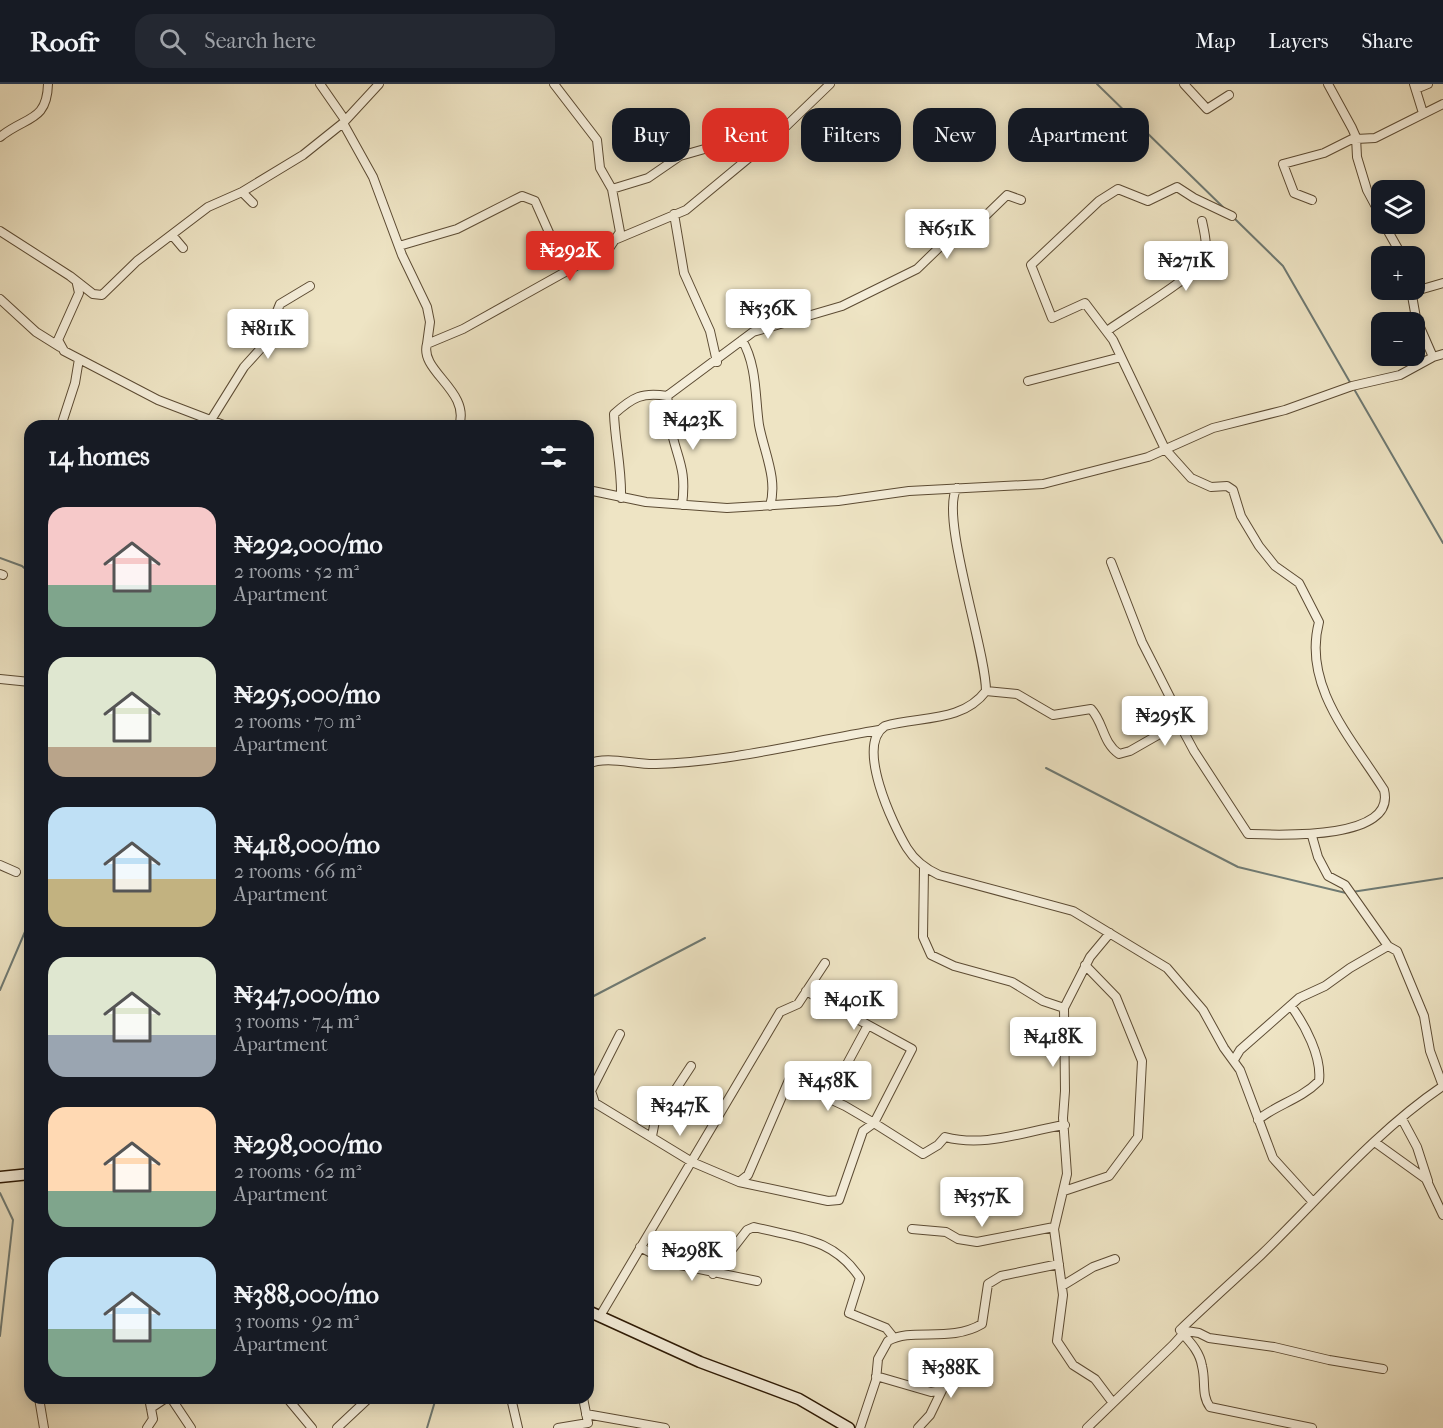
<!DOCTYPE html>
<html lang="en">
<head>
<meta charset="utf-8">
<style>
  body { margin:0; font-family:"IM FELL French Canon",serif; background:#242831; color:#f1f3f6; height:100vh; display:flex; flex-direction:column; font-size:22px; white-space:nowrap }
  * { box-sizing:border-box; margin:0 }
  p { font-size:20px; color:#9ea1a6 }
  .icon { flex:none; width:33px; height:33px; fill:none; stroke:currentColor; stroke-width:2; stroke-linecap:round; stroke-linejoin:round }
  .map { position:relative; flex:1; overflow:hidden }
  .details { position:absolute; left:24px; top:336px; width:570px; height:984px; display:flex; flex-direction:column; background:#171b24; border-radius:18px; box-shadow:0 3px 15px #0003 }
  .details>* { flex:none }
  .top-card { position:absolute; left:612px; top:24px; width:570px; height:54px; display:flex; gap:12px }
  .fabs { position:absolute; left:1371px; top:96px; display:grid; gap:12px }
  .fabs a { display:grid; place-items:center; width:54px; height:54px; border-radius:12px; background:#171b24; box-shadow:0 3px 15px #0003; font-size:30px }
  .price { position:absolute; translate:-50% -51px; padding:0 14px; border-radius:6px; background:#fff; color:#222; font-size:20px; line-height:39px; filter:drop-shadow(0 2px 3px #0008) }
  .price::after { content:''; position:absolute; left:50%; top:36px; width:18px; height:14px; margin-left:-9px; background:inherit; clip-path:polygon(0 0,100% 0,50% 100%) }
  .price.active { background:#d93025; color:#fff }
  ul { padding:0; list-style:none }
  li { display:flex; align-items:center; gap:18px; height:150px; padding:0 24px }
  li span { display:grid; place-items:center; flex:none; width:168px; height:120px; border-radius:18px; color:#555 }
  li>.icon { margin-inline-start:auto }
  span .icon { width:72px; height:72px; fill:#fffc; stroke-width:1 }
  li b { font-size:26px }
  h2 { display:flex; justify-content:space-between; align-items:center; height:72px; padding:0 24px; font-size:26px }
  .pill { padding:0 21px; border-radius:18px; background:#171b24; box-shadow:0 3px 15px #0003; font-size:21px; line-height:54px }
  .pill.active { background:#d93025; color:#fff }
  header { display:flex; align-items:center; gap:36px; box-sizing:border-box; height:84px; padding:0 30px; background:#171b24; border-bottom:2px solid #363941 }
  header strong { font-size:28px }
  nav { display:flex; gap:33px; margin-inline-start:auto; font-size:21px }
  .search { width:420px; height:54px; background:#242831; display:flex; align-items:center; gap:15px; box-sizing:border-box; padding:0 21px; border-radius:18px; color:#9ea1a6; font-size:22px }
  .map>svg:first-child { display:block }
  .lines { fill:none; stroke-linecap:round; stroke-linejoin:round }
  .stream { stroke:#6f7a73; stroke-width:2 }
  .street-casing { stroke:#5c4b33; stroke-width:10 }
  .secondary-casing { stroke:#2c1803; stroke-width:13 }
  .street { stroke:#f4edd9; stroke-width:8 }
  .secondary { stroke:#f4edd9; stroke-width:10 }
</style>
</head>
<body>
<header>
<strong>Roofr</strong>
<div class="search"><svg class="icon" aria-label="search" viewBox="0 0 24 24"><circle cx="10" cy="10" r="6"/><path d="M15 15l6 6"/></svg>Search here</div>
<nav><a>Map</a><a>Layers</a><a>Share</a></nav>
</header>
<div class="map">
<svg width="1443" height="1344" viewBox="0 0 1443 1344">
  <rect width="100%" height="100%" fill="#eee4c4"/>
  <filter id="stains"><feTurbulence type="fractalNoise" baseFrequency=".00333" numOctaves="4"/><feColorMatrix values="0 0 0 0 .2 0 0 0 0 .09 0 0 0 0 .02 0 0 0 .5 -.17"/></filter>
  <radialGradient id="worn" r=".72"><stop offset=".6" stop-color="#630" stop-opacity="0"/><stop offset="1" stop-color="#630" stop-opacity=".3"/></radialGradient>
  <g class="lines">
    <path class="stream" d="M 1097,0 L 1226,126
      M 1234,134 L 1283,182 L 1351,300
      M 1354,305 L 1443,459
      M 0,474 L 22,482 L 30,489
      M 1046,684 L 1238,783 L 1346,809
      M 1352,808 L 1443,794
      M 0,906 L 30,836
      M 588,915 L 705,854
      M 0,1109 L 13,1136 L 0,1252
      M 427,1344 L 436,1314"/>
    <g class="street-casing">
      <path id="street" d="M 320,0 L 345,36
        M 554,0 L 597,56 L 600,84 L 612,105
        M 1184,0 L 1207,25 L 1229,11
        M 1328,0 L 1352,44 L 1356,53 L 1357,73 L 1367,106 L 1382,134
        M 1414,0 L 1423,29
        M 1416,5 L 1428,0
        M 343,39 L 373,93 L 402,171 L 427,223 L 430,238 L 427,260
        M 0,53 C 26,32 47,38 48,0
        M 1356,55 L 1375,54 L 1443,20
        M 242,108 L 253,119
        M 1312,116 L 1294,109 L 1283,80 L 1324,69 L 1356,53
        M 674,130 L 684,189 L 710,247 L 717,278
        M 1384,140 L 1402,172
        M 0,147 L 70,192 L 93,210 L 102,211 L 137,177 L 208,123 L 242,108 L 303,71 L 343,39 L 379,0
        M 172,151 L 183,164
        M 617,155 L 686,126 L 779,49 L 830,0
        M 399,162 L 457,145 L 522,112 L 535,117 L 551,153 L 570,183
        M 77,200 L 79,209 L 58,256 L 64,267 L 158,316 L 226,342
        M 1412,208 L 1443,199
        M 0,215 L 36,248 L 60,263
        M 1107,247 C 1126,233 1192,194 1201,178 C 1209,165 1205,151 1202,137
        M 742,256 C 757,281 755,313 759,341 C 764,368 778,395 770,422
        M 1433,273 L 1443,270
        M 1028,297 L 1121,273
        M 667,312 L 753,248 L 842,222 L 917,185 L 948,155 L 975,142 L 1007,111 L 1021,116
        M 667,312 C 669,322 668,332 670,341 C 677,376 687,383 682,421
        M 211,336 L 244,283 L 263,262 L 280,220 L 310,202
        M 61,342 L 75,299 L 79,275
        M 459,342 C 471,307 419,287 427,260 L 463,245 L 610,163 L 620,148 L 612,105 L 648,94 L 680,72 L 708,64 L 725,53
        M 957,404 C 939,430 986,566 986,607 C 962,639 919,632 885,642 C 855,661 893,741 907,764 C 915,777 926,785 939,791 L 1073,827 L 1167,884 L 1203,926 L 1224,964 L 1240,986 L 1273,1074 L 1312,1117
        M 588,406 L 646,418 L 727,424 L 838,417 L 909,407 L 1043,400 L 1148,373 L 1213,344 L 1285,326 L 1352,302 L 1400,291 L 1433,273 L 1416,234 L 1411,206
        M 621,414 C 622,385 615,358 614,330 C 633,313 642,308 667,312
        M 0,490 L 3,491
        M 0,595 L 30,598
        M 986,607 L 1017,610 L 1053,631 L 1091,625 C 1104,639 1102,658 1119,670 L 1130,667 L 1179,639 L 1178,629 L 1142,558 L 1111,478
        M 1179,639 L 1194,667 L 1248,750 C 1278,751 1397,757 1384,706 C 1352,655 1302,602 1319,538 L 1299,499 L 1275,482 L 1259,462 L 1241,432 L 1233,406 L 1227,402 L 1211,403 L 1191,394 L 1165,365 L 1113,256 L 1085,219 L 1052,234 L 1031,181 L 1099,117 L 1118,105 L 1148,117 L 1177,103 L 1194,114 L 1232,132
        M 588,680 C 607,671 635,681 656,680 C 730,678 806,658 879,646
        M 0,781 L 16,788
        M 924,784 L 923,853 L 931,871 L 954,882 L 1012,898 L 1043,917 L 1064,924
        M 1110,849 L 1090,873 L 1064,924 L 1065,1007 L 1063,1034 L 1067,1090 L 1054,1145 L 1063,1211 L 1057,1257 L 1073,1281 L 1095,1295 L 1113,1319
        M 1388,862 L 1397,867 L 1424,932 L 1430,967 L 1443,1002
        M 620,950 L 591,1007 L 595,1019 L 692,1078 L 739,1098 L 828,1117 L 839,1116 L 863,1047 L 874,1039 L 923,1070 L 938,1061 L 945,1053 C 986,1064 1024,1047 1065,1041
        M 1234,976 L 1240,966 L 1299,914 L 1325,902 L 1350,884 L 1388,862 L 1345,801 L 1328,792 L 1318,773 L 1312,752
        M 822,1010 L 833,1006 L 868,941
        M 1402,1035 L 1417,1063 L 1428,1097
        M 1258,1036 C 1275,1021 1300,1016 1319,997 C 1322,973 1305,941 1291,922
        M 652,1052 L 655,1037 L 691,982
        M 1376,1059 L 1426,1095 L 1443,1131
        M 739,1098 L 748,1091 L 789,996 L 845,1022 L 874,1039 L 912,965 L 806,907
        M 1064,1107 L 1109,1092 L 1138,1053 L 1142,977 L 1116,913 L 1085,881
        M 912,1145 L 946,1148 L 958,1155 L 977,1158 L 1054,1143
        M 640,1163 L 670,1179 L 757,1197
        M 713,1190 L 747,1146 L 754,1143 C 796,1154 833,1153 860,1194 L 849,1229 L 886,1244 L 894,1254
        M 1062,1202 L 1093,1183 L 1115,1175
        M 600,1232 L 780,928 L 798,920 L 825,879
        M 1180,1246 L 1199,1249 L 1209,1254 L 1274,1263 L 1329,1276 L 1383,1285
        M 1183,1250 C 1192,1260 1200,1269 1202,1282 C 1206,1297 1201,1311 1210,1323 L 1312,1344
        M 876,1292 L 931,1308 L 941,1306
        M 39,1314 L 44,1344
        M 171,1314 L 191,1344
        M 287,1314 L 312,1344
        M 511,1314 L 518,1344
        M 151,1324 L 166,1314
        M 586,1330 L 665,1344
        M 147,1344 L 153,1335 L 149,1314
        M 337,1344 L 369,1314
        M 558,1344 L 588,1339 L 583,1314
        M 860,1344 L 876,1296 L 878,1275 L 888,1257 C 912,1243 950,1259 982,1240 L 988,1200 L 1001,1192 L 1059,1180
        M 918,1344 L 930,1331 L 959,1271
        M 1087,1344 L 1173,1261 L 1183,1250 L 1180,1246 C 1206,1221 1234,1196 1261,1171 C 1320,1114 1375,1048 1443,1002"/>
    </g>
    <g class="secondary-casing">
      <path id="secondary" d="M 0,1093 L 30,1090
        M 588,1227 L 700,1278 L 799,1315 L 849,1344"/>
    </g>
    <use href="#street" class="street"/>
    <use href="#secondary" class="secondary"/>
  </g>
  <rect width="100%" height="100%" filter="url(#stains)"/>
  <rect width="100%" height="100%" fill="url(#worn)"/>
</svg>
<div class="fabs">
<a><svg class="icon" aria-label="layers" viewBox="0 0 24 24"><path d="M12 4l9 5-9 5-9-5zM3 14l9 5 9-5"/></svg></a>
<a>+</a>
<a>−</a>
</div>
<b class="price" style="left:947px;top:176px">₦651K</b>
<b class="price active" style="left:570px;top:198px">₦292K</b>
<b class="price" style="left:1186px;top:208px">₦271K</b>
<b class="price" style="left:768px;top:256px">₦536K</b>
<b class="price" style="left:268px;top:276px">₦811K</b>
<b class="price" style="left:693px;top:367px">₦423K</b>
<b class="price" style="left:1165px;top:663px">₦295K</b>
<b class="price" style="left:854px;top:947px">₦401K</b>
<b class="price" style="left:1053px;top:984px">₦418K</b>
<b class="price" style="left:828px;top:1028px">₦458K</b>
<b class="price" style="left:680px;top:1053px">₦347K</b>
<b class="price" style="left:982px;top:1144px">₦357K</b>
<b class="price" style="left:692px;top:1198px">₦298K</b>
<b class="price" style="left:951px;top:1315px">₦388K</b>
<div class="top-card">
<a class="pill">Buy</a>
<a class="pill active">Rent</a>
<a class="pill">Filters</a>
<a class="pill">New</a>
<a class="pill">Apartment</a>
</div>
<section class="details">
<h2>14 homes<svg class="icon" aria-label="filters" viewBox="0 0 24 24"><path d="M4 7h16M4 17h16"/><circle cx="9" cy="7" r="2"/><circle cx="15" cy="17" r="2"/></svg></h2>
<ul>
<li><span style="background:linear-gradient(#f6c9c9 65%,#7fa58c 0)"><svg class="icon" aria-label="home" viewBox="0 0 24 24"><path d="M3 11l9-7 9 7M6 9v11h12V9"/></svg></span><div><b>₦292,000/mo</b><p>2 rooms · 52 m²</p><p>Apartment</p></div></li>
<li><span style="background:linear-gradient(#dfe7d0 75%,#b9a48a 0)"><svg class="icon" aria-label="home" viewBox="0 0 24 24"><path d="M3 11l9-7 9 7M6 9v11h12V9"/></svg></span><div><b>₦295,000/mo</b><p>2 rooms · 70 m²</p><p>Apartment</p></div></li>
<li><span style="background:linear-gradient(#bfe0f5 60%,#c2b280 0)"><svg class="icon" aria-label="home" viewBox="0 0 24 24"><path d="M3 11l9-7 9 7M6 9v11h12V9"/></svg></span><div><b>₦418,000/mo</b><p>2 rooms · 66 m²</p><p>Apartment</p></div></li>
<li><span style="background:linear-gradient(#dfe7d0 65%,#9aa5b1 0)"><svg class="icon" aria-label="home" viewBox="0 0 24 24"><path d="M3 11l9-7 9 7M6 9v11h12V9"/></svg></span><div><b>₦347,000/mo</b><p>3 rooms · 74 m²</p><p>Apartment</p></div></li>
<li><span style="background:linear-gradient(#ffd9b3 70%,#7fa58c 0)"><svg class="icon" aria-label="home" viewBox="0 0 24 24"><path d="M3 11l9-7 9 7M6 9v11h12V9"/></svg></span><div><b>₦298,000/mo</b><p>2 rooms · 62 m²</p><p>Apartment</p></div></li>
<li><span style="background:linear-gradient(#bfe0f5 60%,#7fa58c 0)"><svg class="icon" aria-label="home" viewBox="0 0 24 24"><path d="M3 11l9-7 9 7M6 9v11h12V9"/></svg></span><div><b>₦388,000/mo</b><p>3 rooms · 92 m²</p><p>Apartment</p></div></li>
</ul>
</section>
</div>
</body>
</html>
